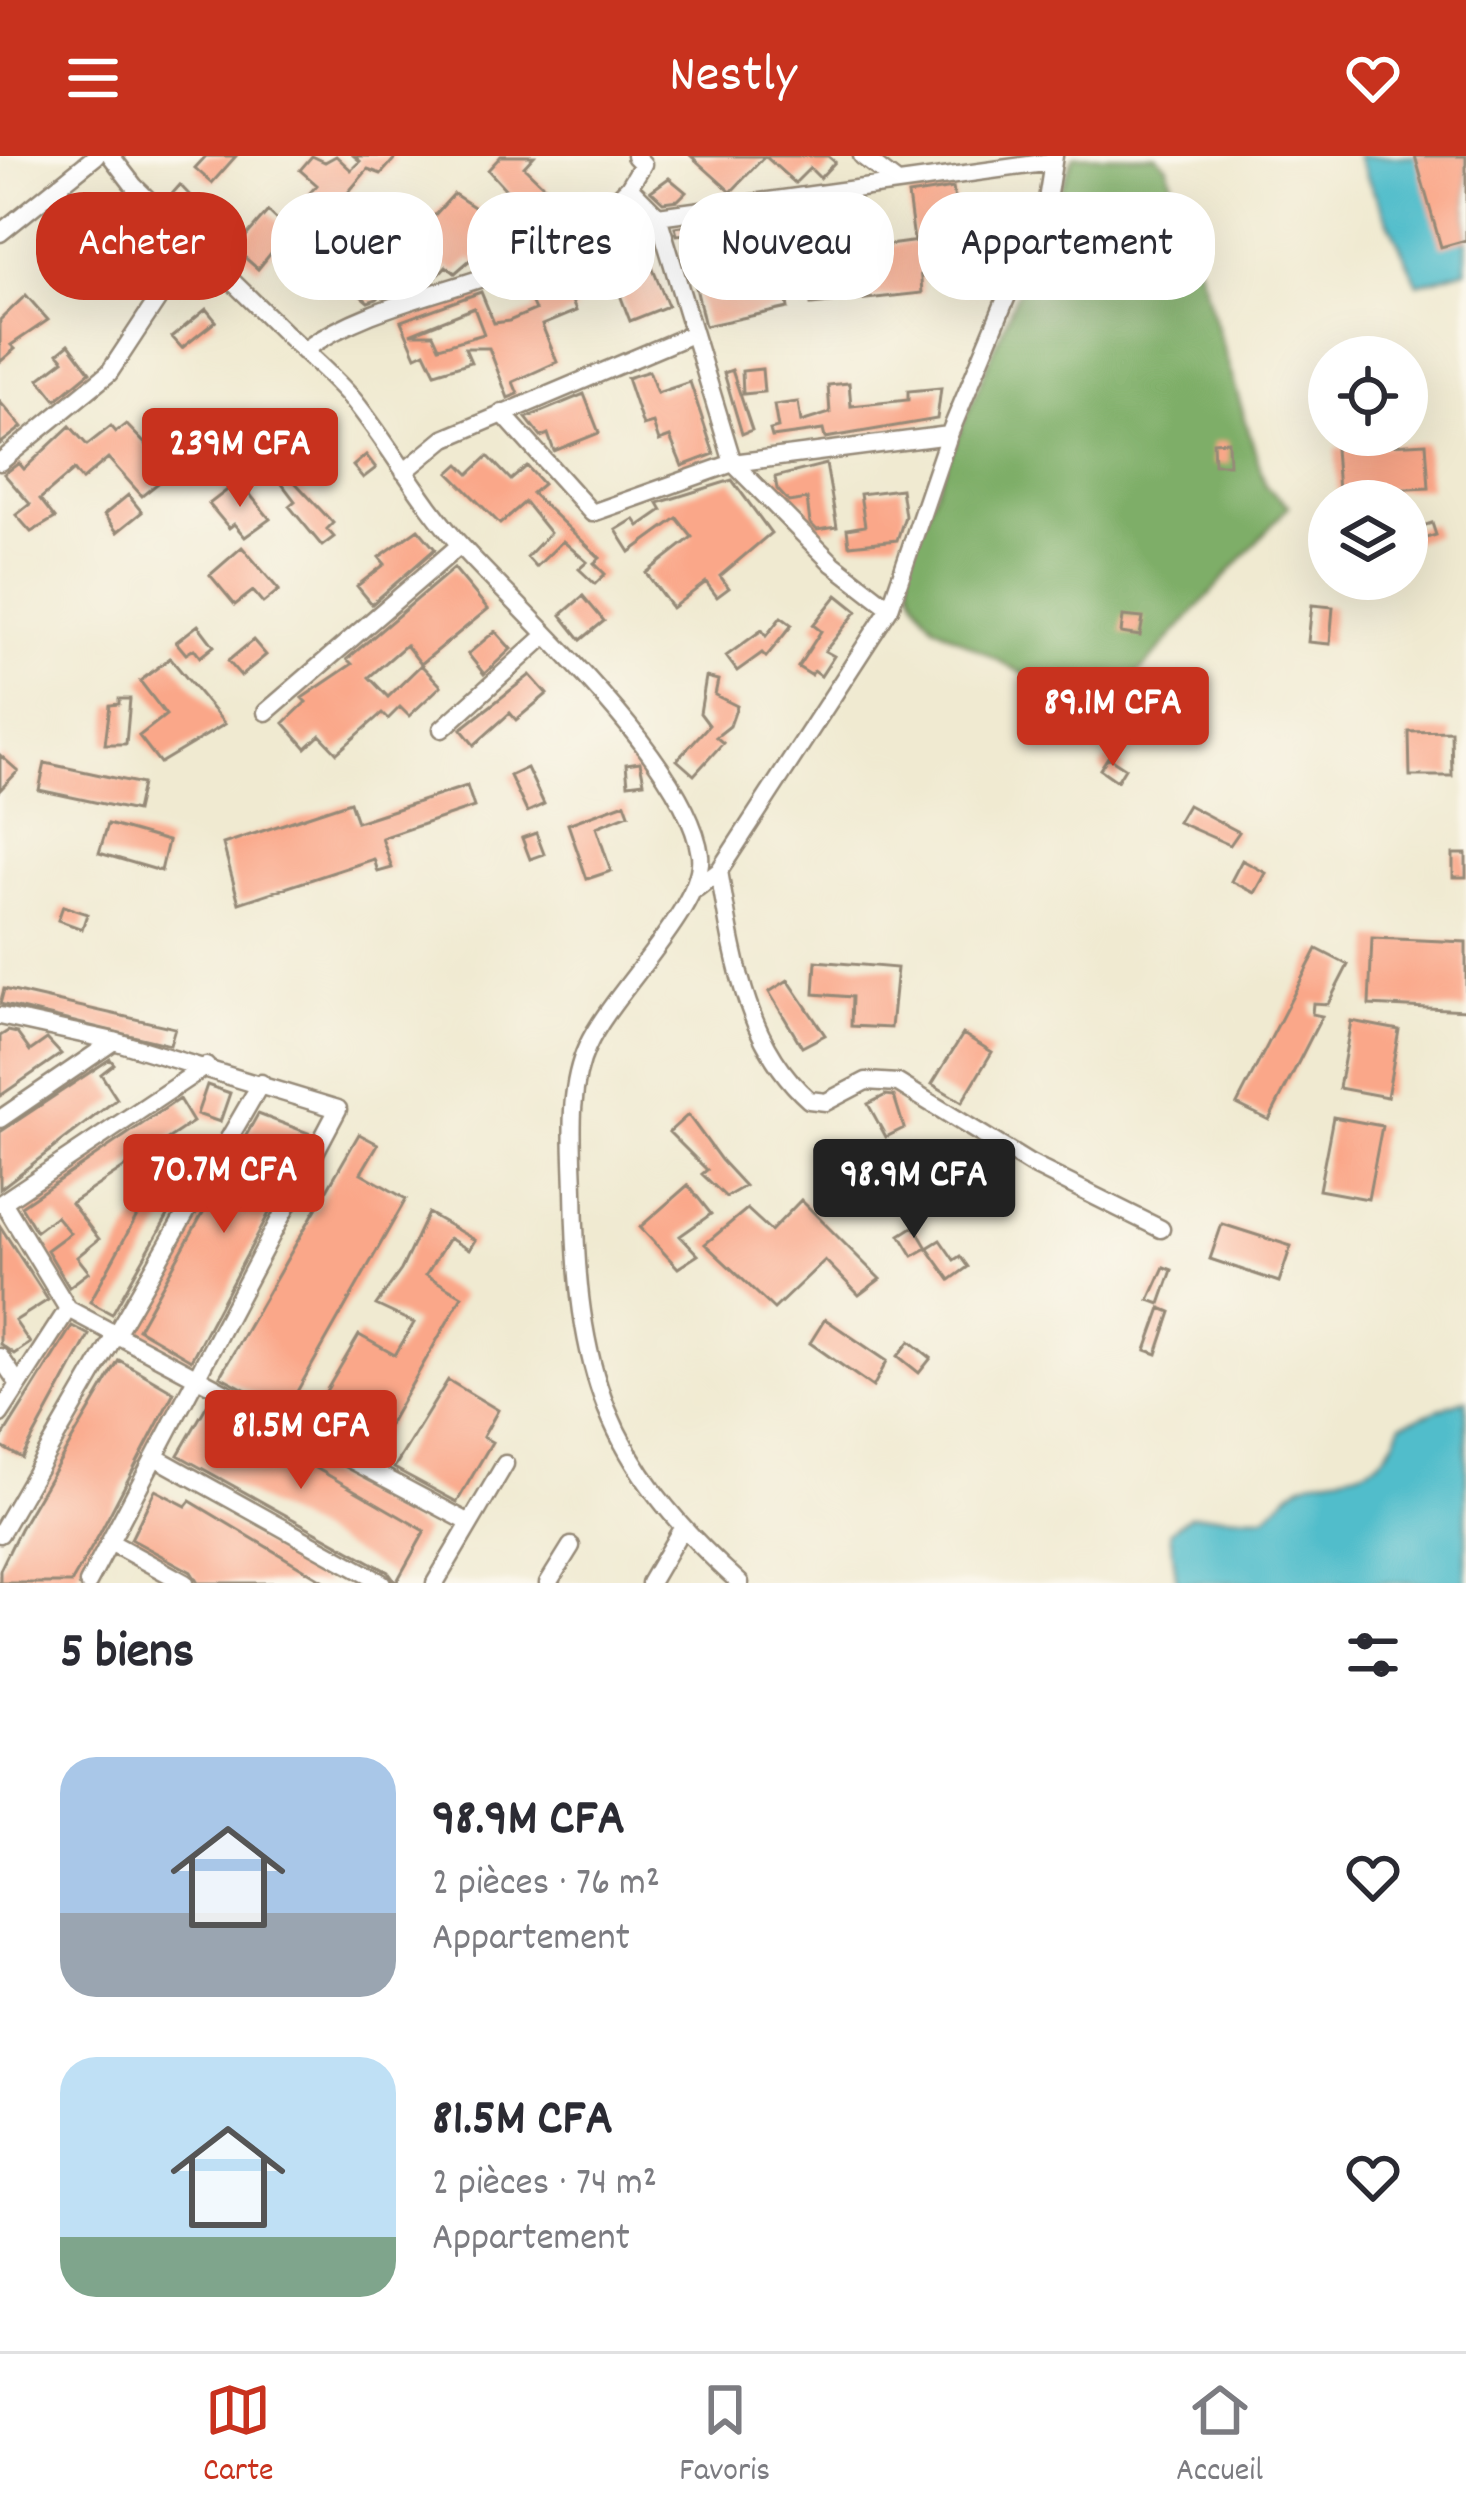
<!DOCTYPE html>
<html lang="fr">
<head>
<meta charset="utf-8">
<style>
  body { margin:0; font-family:Dekko,sans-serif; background:#f2f2f3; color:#2b2b33; height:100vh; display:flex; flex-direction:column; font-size:45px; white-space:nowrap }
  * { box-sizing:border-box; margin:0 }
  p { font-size:39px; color:#7c7c81 }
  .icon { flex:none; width:66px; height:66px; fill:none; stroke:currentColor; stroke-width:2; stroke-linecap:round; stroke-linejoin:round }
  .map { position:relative; height:1427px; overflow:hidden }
  .sheet { display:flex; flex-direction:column; background:#fff; flex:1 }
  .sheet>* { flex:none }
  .top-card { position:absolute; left:36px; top:36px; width:1395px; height:108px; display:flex; gap:24px }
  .controls { position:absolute; left:1308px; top:180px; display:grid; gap:24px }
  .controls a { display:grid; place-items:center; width:120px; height:120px; border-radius:50%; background:#fff; box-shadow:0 12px 48px #0002; font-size:60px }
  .price { position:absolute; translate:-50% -102px; padding:0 27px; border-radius:12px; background:#c8321e; color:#fff; font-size:39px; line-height:78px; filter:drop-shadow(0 3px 6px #0008) }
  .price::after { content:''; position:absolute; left:50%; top:72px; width:36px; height:27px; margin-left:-18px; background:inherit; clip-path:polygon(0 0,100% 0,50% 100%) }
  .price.selected { background:#222; color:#fff }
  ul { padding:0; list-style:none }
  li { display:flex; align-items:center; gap:36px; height:300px; padding:0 60px }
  li span { display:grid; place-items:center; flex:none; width:336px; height:240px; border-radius:36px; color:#555 }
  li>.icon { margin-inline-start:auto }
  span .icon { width:144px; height:144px; fill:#fffc; stroke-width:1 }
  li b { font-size:51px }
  h2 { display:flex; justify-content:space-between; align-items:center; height:144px; padding:0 60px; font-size:51px }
  .pill { padding:0 42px; border-radius:48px; background:#fff; box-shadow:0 12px 48px #0002; font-size:42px; line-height:108px }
  .pill.selected { background:#c8321e; color:#fff }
  header { display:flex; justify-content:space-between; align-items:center; height:156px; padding:0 60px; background:#c8321e; color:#fff; font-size:54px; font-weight:600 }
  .menu { display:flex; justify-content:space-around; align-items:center; height:168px; border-top:3px solid #e1e1e2; background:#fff; font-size:33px; color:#7c7c81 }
  .menu a { display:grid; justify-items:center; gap:6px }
  .menu .selected { color:#c8321e }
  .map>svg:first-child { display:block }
  .forest { fill:#7eae68; stroke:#5c6c43; stroke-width:3 }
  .water { fill:#51bdcb; stroke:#467474; stroke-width:3 }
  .building { fill:#faa789; fill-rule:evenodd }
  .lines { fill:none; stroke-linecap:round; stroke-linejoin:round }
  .minor-casing { stroke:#968a78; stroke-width:21 }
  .minor { stroke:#fff; stroke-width:16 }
</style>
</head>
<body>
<header><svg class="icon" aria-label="menu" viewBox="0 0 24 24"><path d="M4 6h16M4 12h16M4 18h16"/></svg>Nestly<svg class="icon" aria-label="heart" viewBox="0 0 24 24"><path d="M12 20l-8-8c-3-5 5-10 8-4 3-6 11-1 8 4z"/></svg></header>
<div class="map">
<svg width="1466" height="1427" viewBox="0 0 1466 1427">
  <rect width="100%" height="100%" fill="#fbf7ec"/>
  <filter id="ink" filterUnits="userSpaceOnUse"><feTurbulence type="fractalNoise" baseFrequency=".00833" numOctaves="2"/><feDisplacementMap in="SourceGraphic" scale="24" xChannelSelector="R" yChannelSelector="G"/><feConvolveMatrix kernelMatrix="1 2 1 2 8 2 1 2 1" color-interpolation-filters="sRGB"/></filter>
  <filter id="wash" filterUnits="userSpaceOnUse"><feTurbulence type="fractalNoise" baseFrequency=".004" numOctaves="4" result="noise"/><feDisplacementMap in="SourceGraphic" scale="48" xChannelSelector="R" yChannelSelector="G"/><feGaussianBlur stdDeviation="2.7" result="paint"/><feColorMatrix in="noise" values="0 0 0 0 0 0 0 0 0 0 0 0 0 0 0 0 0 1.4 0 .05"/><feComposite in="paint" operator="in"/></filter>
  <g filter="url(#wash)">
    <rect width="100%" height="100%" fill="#f0ead1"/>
    <path class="forest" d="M 1074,0 L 1156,0 L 1167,10 L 1266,331 L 1289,350 L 1100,560 L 934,469 C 915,447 907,431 908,401 Z"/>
    <path class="water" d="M 1357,0 L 1466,0 L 1466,114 L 1418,128 Z
      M 1466,1243 L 1466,1427 L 1177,1427 L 1170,1375 L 1191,1359 L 1265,1360 C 1275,1352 1284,1340 1294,1333 C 1333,1306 1378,1337 1401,1268 Z"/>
    <g id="blocks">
      <path class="building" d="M 206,0 L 236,0 L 212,27 L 195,12 Z
        M 312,0 L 325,6 L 336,0 L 351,14 L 360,5 L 354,0 L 397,0 L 381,18 L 368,13 L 329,59 L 346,75 L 330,93 L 314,79 L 321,71 L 297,51 L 317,29 L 300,14 Z
        M 501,0 L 534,0 L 524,11 L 547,33 L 517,77 L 512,73 L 478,109 L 471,103 L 455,117 L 446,110 L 437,120 L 416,101 L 377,143 L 368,146 L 361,140 L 454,38 L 491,62 L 509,37 L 488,14 Z
        M 691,0 L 765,0 L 731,36 Z
        M 765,0 L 828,0 L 835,6 L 820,22 L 810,12 L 795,27 Z
        M 1415,0 L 1466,0 L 1466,84 L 1441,91 Z
        M 669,22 L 686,36 L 678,44 L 663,46 L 651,35 Z
        M 180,29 L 201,51 L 192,60 L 172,38 Z
        M 953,32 L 960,78 L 914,84 L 908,39 Z
        M 88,46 L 109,69 L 114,64 L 121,73 L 66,120 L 51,102 L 85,74 L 72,59 Z
        M 1022,46 L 1025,64 L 1018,74 L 998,77 L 994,51 Z
        M 823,52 L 830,97 L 918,85 L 922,137 L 811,149 L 808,132 L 785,134 L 788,152 L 705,170 L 694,123 L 714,119 L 707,76 L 677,79 L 675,71 L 738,62 L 741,115 L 769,111 L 765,87 L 775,85 L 774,75 L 795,72 L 794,55 Z
        M 268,55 L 289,75 L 258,113 L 235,93 Z
        M 999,78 L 1002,103 L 963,108 L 960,83 Z
        M 598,99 L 610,125 L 571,143 L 576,155 L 542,169 L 557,206 L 513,226 L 518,238 L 508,242 L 489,192 L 465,192 L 471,206 L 435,217 L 425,196 L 416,200 L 401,165 L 481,136 L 494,167 L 509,165 L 535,154 L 521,122 L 559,105 L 563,115 ZM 474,152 L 484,178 L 439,191 L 433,178 L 410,178 Z
        M 648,101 L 668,150 L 630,165 L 611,115 Z
        M 26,139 L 48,164 L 11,189 L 15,193 L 0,206 L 0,164 Z
        M 206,153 L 216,165 L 182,192 L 172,181 Z
        M 69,188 L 90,216 L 56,244 L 39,223 L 64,204 L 58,197 Z
        M 762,213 L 764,236 L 743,238 L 742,215 Z
        M 732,214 L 752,274 L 742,278 L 724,217 Z
        M 649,215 L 657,237 L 690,226 L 714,298 L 682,310 L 670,281 L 659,285 L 653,267 L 643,270 L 627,222 Z
        M 849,227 L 851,250 L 908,244 L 908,235 L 941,232 L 937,263 L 825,282 L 823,274 L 772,281 L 770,274 L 778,272 L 774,249 L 798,246 L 801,266 L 830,257 L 828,229 Z
        M 584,238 L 599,277 L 554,295 L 548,278 L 541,281 L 526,262 Z
        M 0,246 L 22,271 L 0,288 Z
        M 126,268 L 172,316 L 142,340 L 108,302 L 82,324 L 74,314 L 40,343 L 55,362 L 31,376 L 16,359 L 30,348 L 4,318 L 19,307 L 24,313 L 70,270 L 87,289 L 111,270 L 116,276 Z
        M 1228,285 L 1229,308 L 1214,308 L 1213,286 Z
        M 1426,287 L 1429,332 L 1338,336 L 1335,292 Z
        M 366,299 L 376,312 L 363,322 L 353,310 Z
        M 488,300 L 511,324 L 527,310 L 543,328 L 532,337 L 600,402 L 594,407 L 605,418 L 595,428 L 579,413 L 587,406 L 563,385 L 536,411 L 527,401 L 550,377 L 525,346 L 500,368 L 449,317 L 459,308 L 469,318 Z
        M 826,308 L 837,371 L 817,374 L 810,367 L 807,343 L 789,346 L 777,333 L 775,321 Z
        M 290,321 L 333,367 L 327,373 L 334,381 L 322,390 L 289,350 L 295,345 L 282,328 Z
        M 732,324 L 771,377 L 720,420 L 729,432 L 717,441 L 706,426 L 672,452 L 646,417 L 692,381 L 677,362 L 630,396 L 616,374 L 634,363 L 639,370 L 662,354 L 658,347 Z
        M 239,325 L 270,363 L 245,381 L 234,368 L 229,372 L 209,348 Z
        M 901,333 L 905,360 L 897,384 L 849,389 L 847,373 L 865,370 L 860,338 Z
        M 128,339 L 142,356 L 117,376 L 104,359 Z
        M 1432,367 L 1436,379 L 1407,388 L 1407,375 Z
        M 418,373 L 435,393 L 372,448 L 357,430 L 385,408 L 379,401 Z
        M 242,391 L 279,434 L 263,447 L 253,435 L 235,449 L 210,419 Z
        M 454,412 L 488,453 L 421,508 L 406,489 L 369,521 L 388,541 L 421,509 L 441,530 L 409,560 L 400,551 L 388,563 L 382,557 L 337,597 L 320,579 L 306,592 L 284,567 L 306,546 L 302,542 L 352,508 L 347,503 Z
        M 837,439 L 857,455 L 825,495 L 834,500 L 821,520 L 814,515 L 811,519 L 798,511 L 821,475 L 813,469 Z
        M 583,440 L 604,465 L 581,484 L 561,459 Z
        M 1312,449 L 1333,451 L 1330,488 L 1308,486 Z
        M 1123,460 L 1143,462 L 1140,480 L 1121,477 Z
        M 781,461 L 792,469 L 766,501 L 762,497 L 737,515 L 726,500 L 762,474 L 766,480 Z
        M 198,469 L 214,490 L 200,501 L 194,493 L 186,498 L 176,486 Z
        M 495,475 L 511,493 L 484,518 L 468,498 Z
        M 253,484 L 266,499 L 241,520 L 228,505 Z
        M 170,502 L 225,568 L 160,607 L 139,580 L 166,559 L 140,525 Z
        M 530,519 L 547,538 L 516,564 L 510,557 L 474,589 L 461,573 Z
        M 706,521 L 718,524 L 715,539 L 737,550 L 730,570 L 716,581 L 723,587 L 694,619 L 677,604 L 709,569 L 700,557 Z
        M 119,543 L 130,543 L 126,588 L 105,588 L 110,549 L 119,548 Z
        M 1451,575 L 1452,620 L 1410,620 L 1409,576 Z
        M 0,599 L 18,615 L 0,634 Z
        M 1108,601 L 1125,612 L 1117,625 L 1100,613 Z
        M 640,606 L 644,626 L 628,628 L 626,608 Z
        M 45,607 L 142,628 L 136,655 L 39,634 Z
        M 527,612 L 544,648 L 527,656 L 510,620 Z
        M 467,630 L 474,651 L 382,682 L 392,712 L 378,716 L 374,703 L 239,747 L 223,688 L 350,646 L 357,666 Z
        M 625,647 L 629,658 L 596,671 L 611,715 L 587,723 L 568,668 Z
        M 1188,649 L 1239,676 L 1230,689 L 1178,666 Z
        M 108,668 L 168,685 L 161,715 L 99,697 Z
        M 536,677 L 544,698 L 530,703 L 522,682 Z
        M 1453,698 L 1466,698 L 1466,721 L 1453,721 Z
        M 1242,704 L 1266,717 L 1255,737 L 1231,725 Z
        M 63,750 L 87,758 L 82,773 L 58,764 Z
        M 1372,782 L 1466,786 L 1466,854 L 1369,849 Z
        M 1317,793 L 1348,809 L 1328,848 L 1313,847 L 1312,858 L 1322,860 L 1269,964 L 1237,948 Z
        M 816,805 L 897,812 L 891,872 L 851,870 L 852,841 L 814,838 Z
        M 788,824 L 825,879 L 802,891 L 769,836 Z
        M 4,833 L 175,872 L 170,889 L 0,848 Z
        M 1351,865 L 1399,874 L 1387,941 L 1339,932 Z
        M 8,875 L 17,877 L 30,895 L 47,883 L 61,898 L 0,940 L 0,880 Z
        M 963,878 L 992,896 L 962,946 L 932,928 Z
        M 110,903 L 114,908 L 101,918 L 117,943 L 0,1033 L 0,976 Z
        M 207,929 L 230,937 L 220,966 L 197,958 Z
        M 886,939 L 894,940 L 904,972 L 886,981 L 868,948 Z
        M 179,943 L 193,966 L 71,1047 L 99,1083 L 77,1101 L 89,1116 L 69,1131 L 47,1094 L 70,1077 L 56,1060 L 36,1075 L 21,1050 Z
        M 258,958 L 311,978 L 191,1204 L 138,1173 Z
        M 688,959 L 721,1004 L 745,1030 L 726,1041 L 702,1018 L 707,1014 L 669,976 Z
        M 1333,961 L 1382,970 L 1368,1043 L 1319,1034 Z
        M 359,978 L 378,988 L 361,1017 L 406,1043 L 286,1255 L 220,1220 Z
        M 159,1019 L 183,1033 L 112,1158 L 90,1146 Z
        M 688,1029 L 711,1058 L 680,1080 L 698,1099 L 678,1112 L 640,1071 Z
        M 801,1044 L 880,1123 L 859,1139 L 825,1104 L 774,1153 L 705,1088 L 747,1053 L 771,1075 Z
        M 428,1057 L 475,1084 L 469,1094 L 449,1082 L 426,1119 L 462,1140 L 371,1300 L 308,1266 L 359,1179 L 395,1199 L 414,1167 L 376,1149 L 401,1114 Z
        M 1222,1068 L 1291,1090 L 1279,1126 L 1210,1103 Z
        M 0,1070 L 48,1144 L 15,1165 L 30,1187 L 14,1198 L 0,1188 Z
        M 914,1070 L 927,1092 L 913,1100 L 900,1079 Z
        M 940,1084 L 954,1104 L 960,1100 L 968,1111 L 950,1124 L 927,1092 Z
        M 1164,1111 L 1172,1114 L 1160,1148 L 1149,1144 Z
        M 1161,1152 L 1171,1156 L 1157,1198 L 1146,1194 Z
        M 825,1163 L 887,1205 L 873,1231 L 810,1187 Z
        M 72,1170 L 89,1179 L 22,1302 L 0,1290 L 0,1285 Z
        M 910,1185 L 931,1202 L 919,1217 L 898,1200 Z
        M 119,1204 L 174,1236 L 99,1379 L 71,1427 L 0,1427 L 0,1414 L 20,1373 Z
        M 448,1224 L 498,1254 L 483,1281 L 492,1286 L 457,1346 L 394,1312 Z
        M 207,1249 L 425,1375 L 396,1427 L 388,1416 L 178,1299 Z
        M 155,1334 L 186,1350 L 190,1345 L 327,1427 L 198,1427 L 191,1416 L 131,1383 Z"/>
    </g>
  </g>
  <g filter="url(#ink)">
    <use href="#blocks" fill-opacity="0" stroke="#968a78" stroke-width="3"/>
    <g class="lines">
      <g class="minor-casing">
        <path id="minor" d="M 111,0 L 134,30 C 185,79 234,127 284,176 C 307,199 335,221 355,246 C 393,294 422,348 463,392 C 527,462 687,606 700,699 C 706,750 610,838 587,891 C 567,934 573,989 574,1035 C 577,1216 603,1304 740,1427
          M 635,0 L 643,8 L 629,31 L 658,60 L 733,307 L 833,408 L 890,452
          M 862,0 L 895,25
          M 658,60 L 1051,6
          M 0,77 L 96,0
          M 303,195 C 383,137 491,134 574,81 C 594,68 612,47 629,31
          M 502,257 L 592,357 L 733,307 L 949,279
          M 0,306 L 109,217 L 194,88
          M 404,316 L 444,283 L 690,179
          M 266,556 L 460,389
          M 442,573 L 546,479
          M 719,715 C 733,795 744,887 809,944 L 826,946 L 866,925 L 898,927 L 1030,1008 L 1161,1073
          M 697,732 L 719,715 L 890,452 L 949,279 L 1047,44 L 1054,0
          M 0,860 L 114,885 L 338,953 L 88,1427
          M 0,963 L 114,885
          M 3,1046 L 68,1153 L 470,1367
          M 0,1048 L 206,910
          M 0,1201 L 18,1227
          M 0,1258 L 68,1153
          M 155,1301 L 382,1427
          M 0,1378 L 261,927
          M 110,1386 L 185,1427
          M 435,1427 L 505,1308
          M 548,1427 L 571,1390
          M 650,1427 L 681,1374"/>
      </g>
      <use href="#minor" class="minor"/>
    </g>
  </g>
</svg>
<div class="controls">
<a><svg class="icon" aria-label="locate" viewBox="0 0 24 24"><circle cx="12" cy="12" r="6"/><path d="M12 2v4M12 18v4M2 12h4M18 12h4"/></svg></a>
<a><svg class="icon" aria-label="layers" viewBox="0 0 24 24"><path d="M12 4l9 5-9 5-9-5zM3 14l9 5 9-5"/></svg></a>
</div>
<b class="price" style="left:240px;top:354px">239M CFA</b>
<b class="price" style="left:1113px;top:613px">89.1M CFA</b>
<b class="price" style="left:224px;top:1080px">70.7M CFA</b>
<b class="price selected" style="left:914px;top:1085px">98.9M CFA</b>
<b class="price" style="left:301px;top:1336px">81.5M CFA</b>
<div class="top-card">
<a class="pill selected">Acheter</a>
<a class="pill">Louer</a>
<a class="pill">Filtres</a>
<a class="pill">Nouveau</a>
<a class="pill">Appartement</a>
</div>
</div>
<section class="sheet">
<h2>5 biens<svg class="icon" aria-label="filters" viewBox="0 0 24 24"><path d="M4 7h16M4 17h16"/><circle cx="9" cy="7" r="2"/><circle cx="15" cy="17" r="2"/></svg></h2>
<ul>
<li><span style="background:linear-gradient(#a9c7e8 65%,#9aa5b1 0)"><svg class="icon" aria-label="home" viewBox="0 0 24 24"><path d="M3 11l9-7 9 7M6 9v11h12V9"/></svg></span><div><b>98.9M CFA</b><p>2 pièces · 76 m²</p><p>Appartement</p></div><svg class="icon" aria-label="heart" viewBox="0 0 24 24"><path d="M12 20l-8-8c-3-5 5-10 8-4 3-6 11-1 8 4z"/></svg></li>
<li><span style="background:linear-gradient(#bfe0f5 75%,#7fa58c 0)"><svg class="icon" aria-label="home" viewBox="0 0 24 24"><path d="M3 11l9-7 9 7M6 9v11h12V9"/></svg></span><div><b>81.5M CFA</b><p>2 pièces · 74 m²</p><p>Appartement</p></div><svg class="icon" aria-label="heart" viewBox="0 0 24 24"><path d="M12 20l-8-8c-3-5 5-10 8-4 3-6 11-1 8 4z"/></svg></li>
</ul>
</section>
<nav class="menu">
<a class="selected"><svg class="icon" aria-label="map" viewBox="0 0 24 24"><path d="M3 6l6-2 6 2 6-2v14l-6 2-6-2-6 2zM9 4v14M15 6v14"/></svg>Carte</a>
<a><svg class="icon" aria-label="saved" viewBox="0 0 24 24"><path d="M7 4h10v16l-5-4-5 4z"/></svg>Favoris</a>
<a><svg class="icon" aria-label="home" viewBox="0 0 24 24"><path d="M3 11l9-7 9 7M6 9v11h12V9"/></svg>Accueil</a>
</nav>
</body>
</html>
